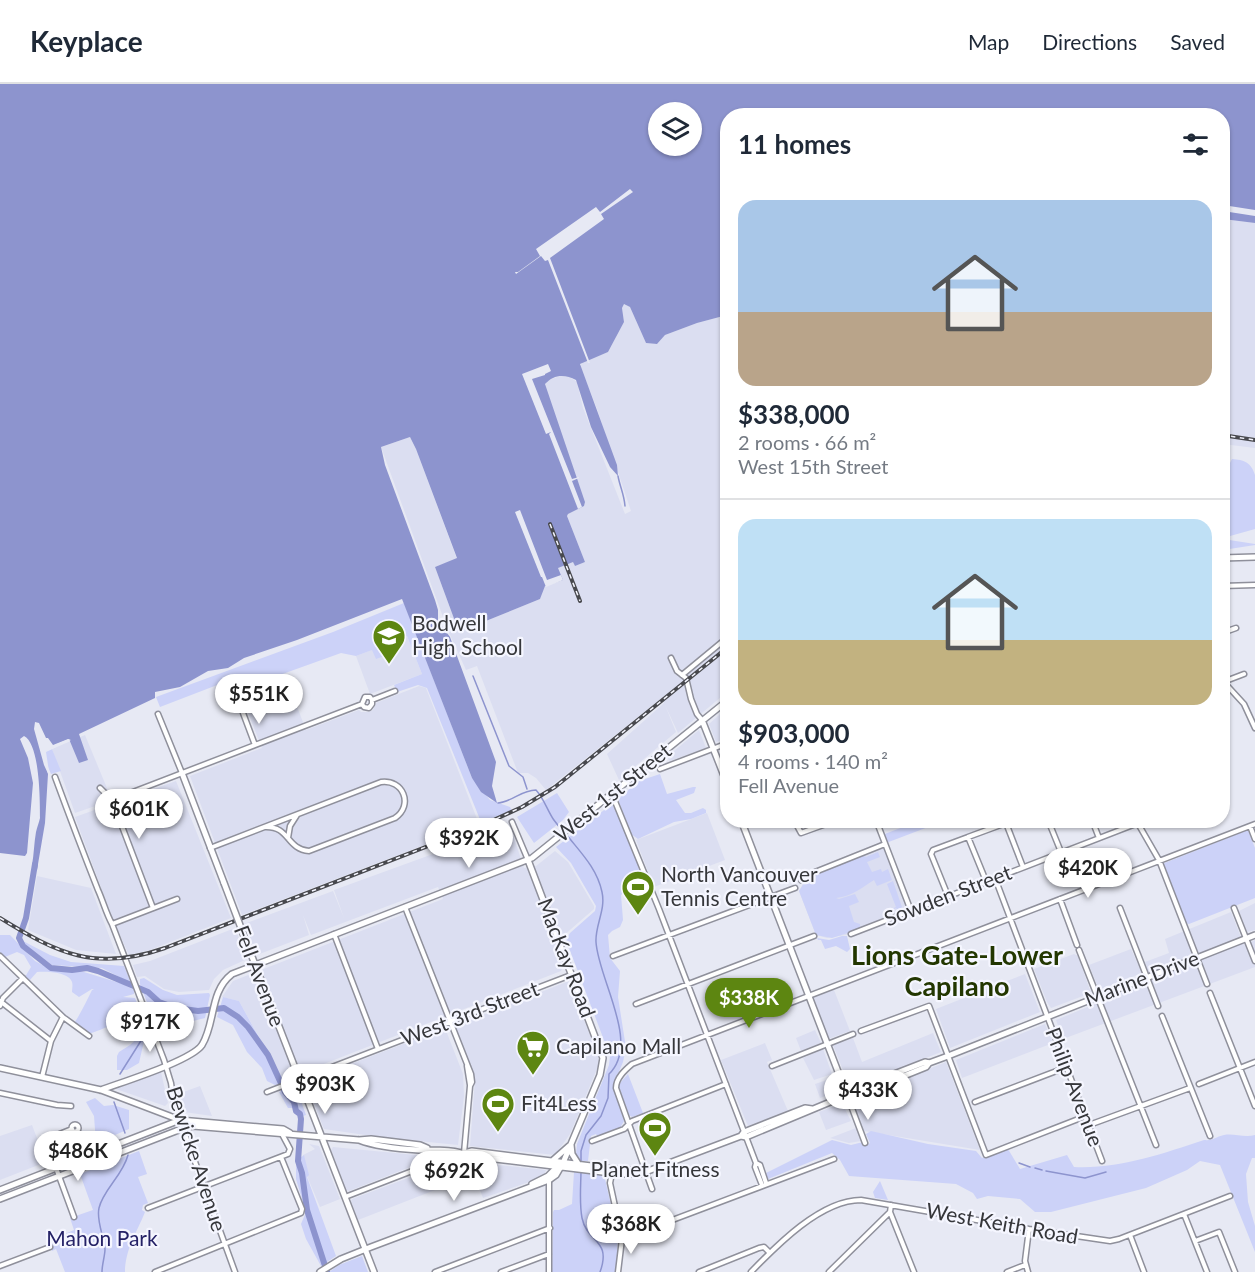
<!DOCTYPE html>
<html lang="en">
<head>
<meta charset="utf-8">
<style>
  body { margin:0; font-family:Lato,sans-serif; background:#f6f6f7; color:#1f2937; height:100vh; display:flex; flex-direction:column; font-size:22px; white-space:nowrap }
  * { box-sizing:border-box; margin:0 }
  p { font-size:20px; color:#747a83 }
  .icon { flex:none; width:33px; height:33px; fill:none; stroke:currentColor; stroke-width:2; stroke-linecap:round; stroke-linejoin:round }
  .map { position:relative; flex:1; overflow:hidden }
  .details { position:absolute; left:720px; top:24px; width:510px; height:720px; display:flex; flex-direction:column; background:#fff; border-radius:24px; box-shadow:0 2px 4px #0004 }
  .details>* { flex:none }
  .tools { position:absolute; left:648px; top:18px; display:grid; gap:12px }
  .tools a { display:grid; place-items:center; width:54px; height:54px; border-radius:50%; background:#fff; box-shadow:0 2px 4px #0004; font-size:30px }
  .price { position:absolute; translate:-50% -51px; padding:0 14px; border-radius:21px; background:#fff; color:#222; font-size:20px; line-height:39px; filter:drop-shadow(0 2px 3px #0008) }
  .price::after { content:''; position:absolute; left:50%; top:36px; width:18px; height:14px; margin-left:-9px; background:inherit; clip-path:polygon(0 0,100% 0,50% 100%) }
  .price.selected { background:#5d8611; color:#fff }
  ul { padding:0; list-style:none }
  li { display:grid; align-content:center; gap:12px; height:318px; padding:0 18px }
  li+li { border-top:2px solid #e0e1e3 }
  li span { display:grid; place-items:center; height:186px; border-radius:18px; color:#555 }
  li>.icon { margin-inline-start:auto }
  span .icon { width:108px; height:108px; fill:#fffc; stroke-width:1 }
  li b { font-size:26px }
  h2 { display:flex; justify-content:space-between; align-items:center; height:72px; padding:0 18px; font-size:26px }
  header { display:flex; align-items:center; gap:36px; box-sizing:border-box; height:84px; padding:0 30px; background:#fff; border-bottom:2px solid #e0e1e3 }
  header strong { font-size:28px }
  nav { display:flex; gap:33px; margin-inline-start:auto; font-size:21px }
  .map>svg:first-child { display:block }
  .built { fill:#dbdef1 }
  .green { fill:#ccd2f8 }
  .water { fill:#8d94ce; fill-rule:evenodd }
  .pier { fill:#e7e9f4 }
  .lines { fill:none; stroke-linecap:round; stroke-linejoin:round }
  .stream { stroke:#8d94ce; stroke-width:1.5 }
  .river { stroke:#8d94ce; stroke-width:6 }
  .street-casing { stroke:#8f909b; stroke-width:7 }
  .secondary-casing { stroke:#8f909b; stroke-width:8 }
  .street { stroke:#fff; stroke-width:4 }
  .secondary { stroke:#fff; stroke-width:5 }
  .rail-casing { stroke:#48494e; stroke-width:4 }
  .rail { stroke:#f5f6ff; stroke-width:1.5; stroke-dasharray:4.5; stroke-linecap:butt }
  .secondary-bridge-casing { stroke:#8f909b; stroke-width:8; stroke-linecap:butt }
  .secondary-bridge { stroke:#fff; stroke-width:5 }
  .labels { text-anchor:middle; stroke-width:4.5; stroke-linejoin:round; paint-order:stroke }
  .poi-label { font-size:21px; fill:#36373b; stroke:#f5f6ff; text-anchor:start }
  .street-label { font-size:21px; fill:#36373b; stroke:#f5f6ff }
  .park-label { font-size:21px; fill:#242166; stroke:#f5f6ff }
  .district-label { font-size:27px; font-weight:bold; fill:#233701; stroke:#f5f6ff }
</style>
</head>
<body>
<header>
<strong>Keyplace</strong>
<nav><a>Map</a><a>Directions</a><a>Saved</a></nav>
</header>
<div class="map">
<svg width="1255" height="1188" viewBox="0 0 1255 1188">
  <rect width="100%" height="100%" fill="#e7e9f4"/>
  <path class="built" d="M 1223,135 L 1255,139 L 1255,364 L 1223,360 Z
    M 624,220 L 630,223 L 646,259 L 657,260 L 665,251 L 697,239 L 727,231 L 727,608 L 678,649 L 665,621 L 676,648 L 619,696 L 607,670 L 664,619 L 662,614 L 546,706 L 536,694 L 528,689 L 518,689 L 477,582 L 466,586 L 447,544 L 381,363 L 410,353 L 416,365 L 457,475 L 435,483 L 456,540 L 471,543 L 540,515 L 544,502 L 558,484 L 558,437 L 575,482 L 585,478 L 567,432 L 568,430 L 584,422 L 585,418 L 546,307 L 545,301 L 547,297 L 562,291 L 570,293 L 577,298 L 583,324 L 625,430 L 631,427 L 597,325 L 580,282 L 583,278 L 608,268 L 624,238 L 622,224 Z
    M 407,552 L 422,590 L 370,610 L 356,572 Z
    M 285,591 L 306,646 L 359,626 L 361,628 L 368,628 L 373,626 L 376,619 L 419,602 L 426,604 L 479,740 L 242,831 L 190,692 L 262,664 L 239,606 Z
    M 727,624 L 727,654 L 716,658 L 709,640 Z
    M 699,646 L 706,664 L 670,677 L 667,673 Z
    M 85,651 L 109,709 L 104,719 L 75,729 L 52,665 Z
    M 176,697 L 231,834 L 150,866 L 129,871 L 113,836 L 75,733 Z
    M 707,729 L 725,776 L 654,803 L 636,756 Z
    M 510,742 L 524,784 L 536,782 L 555,767 L 568,778 L 594,822 L 594,825 L 555,859 L 563,883 L 561,887 L 283,996 L 239,917 L 222,913 L 233,897 L 443,815 L 438,803 L 311,851 L 303,831 L 309,851 L 257,871 L 244,840 L 333,807 L 344,834 L 334,806 Z
    M 883,764 L 886,766 L 907,822 L 906,826 L 846,851 L 827,854 L 816,851 L 799,807 L 806,794 Z
    M 37,792 L 91,804 L 116,870 L 76,866 L 28,846 Z
    M 1255,819 L 1255,846 L 1247,848 L 1239,827 Z
    M 1231,828 L 1244,861 L 1255,856 L 1255,883 L 1063,955 L 1056,936 L 1151,897 L 1145,878 L 1169,869 L 1165,855 Z
    M 235,844 L 247,875 L 223,886 L 214,895 L 209,906 L 179,908 L 164,905 L 145,892 L 137,893 L 133,881 L 150,877 Z
    M 1131,865 L 1142,889 L 1099,906 L 1089,881 Z
    M 1074,870 L 1078,872 L 1091,909 L 1051,924 L 1047,918 L 1034,885 Z
    M 1025,890 L 1040,928 L 950,964 L 936,925 Z
    M 569,897 L 598,972 L 599,980 L 570,1050 L 555,1071 L 470,1062 L 475,996 L 455,942 Z
    M 834,906 L 850,947 L 828,955 L 813,913 Z
    M 1045,940 L 1053,959 L 962,994 L 956,976 Z
    M 445,944 L 463,990 L 464,1012 L 458,1061 L 379,1053 L 324,1045 L 306,1000 L 307,997 Z
    M 815,946 L 821,959 L 801,967 L 796,954 Z
    M 933,949 L 941,968 L 850,1004 L 833,961 L 853,954 L 862,978 Z
    M 765,959 L 772,976 L 767,978 L 788,1027 L 748,1042 L 721,976 Z
    M 823,965 L 832,990 L 814,996 L 803,974 Z
    M 946,978 L 980,1066 L 864,1047 L 852,1016 Z
    M 161,988 L 168,1019 L 165,1022 L 116,1005 Z
    M 833,994 L 838,1007 L 820,1014 L 815,1000 Z
    M 200,1002 L 212,1032 L 184,1028 L 178,1010 Z
    M 842,1019 L 851,1037 L 826,1046 L 819,1028 Z
    M 32,1041 L 46,1078 L 0,1096 L 0,1052 Z
    M 856,1044 L 861,1057 L 849,1059 L 830,1054 Z
    M 309,1060 L 319,1062 L 340,1115 L 320,1123 L 307,1092 L 304,1077 L 303,1071 L 315,1065 Z
    M 333,1063 L 416,1071 L 419,1077 L 418,1080 L 349,1107 L 346,1106 L 331,1066 Z
    M 433,1073 L 465,1077 L 471,1092 L 358,1136 L 351,1117 L 352,1115 L 424,1088 Z
    M 469,1078 L 546,1086 L 544,1091 L 532,1097 L 483,1114 Z"/>
  <path class="green" d="M 1232,375 C 1244,376 1251,378 1255,391 L 1255,445 L 1223,454 C 1222,431 1220,395 1232,375 Z
    M 1223,455 L 1255,460 L 1255,461 L 1223,466 Z
    M 404,519 L 472,694 L 490,716 L 510,723 L 512,727 L 481,738 L 427,604 L 418,601 L 397,608 L 394,601 L 422,590 L 407,552 L 392,558 L 396,568 L 376,575 L 372,566 L 356,572 L 341,569 L 238,606 L 225,598 L 160,623 L 156,613 L 333,548 Z
    M 52,665 L 61,687 L 51,690 L 42,669 Z
    M 660,690 L 667,710 L 693,703 L 696,703 L 694,709 L 676,716 L 685,729 L 691,729 L 703,724 L 706,726 L 706,729 L 691,735 L 674,738 L 638,755 L 631,750 L 619,718 L 619,714 L 639,697 Z
    M 557,709 L 569,728 L 563,736 L 534,759 L 517,733 Z
    M 612,720 C 620,733 643,781 639,795 C 637,802 626,807 621,811 L 623,836 L 620,843 L 612,847 L 608,851 L 610,874 L 620,887 L 618,913 L 626,964 L 623,978 L 613,1002 L 624,1037 L 620,1044 L 598,1053 L 596,1050 L 591,1052 L 588,1077 L 580,1077 L 576,1070 L 577,1060 L 609,981 L 610,972 L 566,856 L 570,849 L 595,827 L 596,822 L 571,779 L 556,763 Z
    M 919,737 L 944,737 L 886,759 L 882,751 Z
    M 1248,746 L 1255,764 L 1255,814 L 1189,840 L 1186,839 L 1162,780 Z
    M 878,768 L 880,773 L 867,778 L 872,788 L 881,785 L 882,788 L 888,785 L 892,796 L 877,802 L 874,796 C 861,804 853,812 836,814 L 839,815 L 855,810 L 859,818 L 849,822 L 854,838 L 860,840 L 860,845 L 832,854 L 816,851 L 799,807 L 808,793 L 862,771 L 866,773 Z
    M 893,797 L 903,826 L 899,828 L 896,824 L 888,828 L 890,831 L 888,832 L 885,828 L 896,823 L 887,800 Z
    M 0,851 L 10,851 L 35,877 L 48,884 L 84,888 L 123,900 L 134,906 L 134,910 L 123,913 L 135,914 L 143,936 C 132,938 122,938 112,941 C 103,944 97,948 87,950 L 74,939 C 78,935 89,912 92,906 L 94,906 L 92,905 L 79,913 L 72,908 C 72,905 73,901 72,898 C 69,888 46,887 37,888 L 30,896 L 25,893 L 31,883 L 24,871 L 17,868 L 5,873 L 0,868 Z
    M 842,852 L 847,852 L 850,865 L 847,868 L 836,862 L 825,865 L 821,856 L 818,856 L 817,854 L 829,856 Z
    M 21,856 L 50,871 L 71,878 L 124,882 L 131,899 L 102,884 L 52,881 L 26,862 Z
    M 144,894 L 163,906 L 177,911 L 209,909 L 210,911 L 205,934 L 193,937 L 186,933 L 162,945 L 156,942 L 140,900 L 140,895 Z
    M 223,913 L 239,917 L 284,999 L 277,1002 L 267,997 L 262,984 L 247,968 L 233,941 L 217,933 Z
    M 144,944 L 147,944 L 151,953 L 144,957 L 139,979 L 127,986 L 117,986 L 117,972 L 119,968 L 130,961 L 143,949 Z
    M 628,990 L 643,1029 L 632,1033 L 629,1031 L 619,1003 L 620,999 Z
    M 290,1003 L 297,1006 L 306,1031 L 300,1033 L 296,1024 L 288,1024 L 279,1008 Z
    M 95,1014 L 104,1022 L 113,1021 L 129,1026 L 129,1045 L 96,1059 L 94,1032 L 86,1018 Z
    M 871,1047 L 928,1060 L 976,1067 L 982,1074 L 1008,1065 L 1020,1085 L 1067,1071 L 1074,1083 C 1120,1085 1161,1070 1204,1056 C 1213,1057 1215,1053 1224,1051 C 1234,1049 1244,1054 1255,1051 L 1255,1074 L 1252,1074 L 1246,1090 L 1248,1118 L 1255,1142 L 1255,1168 L 1220,1081 L 1200,1077 L 1187,1086 L 1146,1104 L 1051,1128 L 1035,1128 L 1020,1115 L 988,1112 L 977,1115 L 973,1109 L 956,1100 L 849,1092 L 840,1076 L 832,1069 L 768,1095 L 766,1089 L 832,1056 L 851,1061 L 863,1058 L 867,1061 L 870,1059 L 866,1050 Z
    M 139,1067 L 147,1090 L 138,1093 L 148,1119 L 143,1121 L 142,1126 L 145,1128 C 137,1148 125,1166 125,1188 L 65,1188 L 56,1165 L 52,1167 L 50,1158 L 53,1157 L 53,1155 L 74,1146 L 70,1134 L 93,1126 L 80,1090 Z
    M 304,1071 L 309,1091 L 307,1093 L 336,1172 L 321,1182 L 306,1155 L 301,1140 L 306,1128 L 296,1095 L 296,1077 Z
    M 574,1088 L 600,1091 L 605,1095 L 618,1151 L 616,1188 L 552,1188 L 553,1128 L 554,1126 L 559,1126 L 572,1120 Z
    M 880,1097 L 888,1116 L 875,1114 L 873,1108 Z
    M 362,1172 L 368,1188 L 329,1188 L 339,1181 Z"/>
  <path class="water" d="M 0,0 L 1255,0 L 1255,139 L 1223,135 L 1222,32 L 728,32 L 727,231 L 697,239 L 665,251 L 657,260 L 646,259 L 630,223 L 624,220 L 622,224 L 624,238 L 608,268 L 580,280 L 617,381 L 618,392 L 610,383 L 591,343 L 576,296 C 565,290 554,290 545,300 L 585,418 L 584,422 L 568,430 L 567,432 L 585,478 L 575,482 L 573,478 L 558,484 L 563,496 L 545,502 L 540,515 L 471,543 L 456,540 L 435,483 L 457,474 L 416,365 L 410,353 L 381,363 L 385,381 L 435,516 L 438,526 L 438,537 L 450,553 L 496,678 L 492,702 L 497,719 L 481,708 L 472,694 L 402,515 L 297,556 L 244,574 L 228,584 L 208,587 L 180,603 L 155,608 L 155,614 L 79,650 L 88,676 L 79,679 L 69,655 L 43,666 L 48,690 L 45,739 L 37,786 L 33,785 L 32,781 C 34,770 34,759 36,748 C 37,743 39,739 40,734 C 40,717 40,660 24,652 L 20,655 L 28,674 L 33,699 L 27,769 L 25,772 L 0,769 ZM 658,28 L 692,28 L 692,62 L 658,62 Z"/>
  <path class="pier" d="M 630,105 L 633,108 L 601,130 L 604,135 L 550,174 L 590,279 L 588,279 L 548,176 L 545,177 L 541,172 L 516,190 L 515,188 L 518,188 L 540,172 L 536,165 L 596,123 L 600,128 Z
    M 1223,121 L 1255,126 L 1255,132 L 1223,127 Z
    M 548,280 L 551,287 L 545,290 L 545,291 L 532,295 L 572,395 L 579,393 L 579,394 L 572,397 L 582,423 L 578,425 L 549,350 L 551,348 L 546,350 L 522,290 Z
    M 520,426 L 547,496 L 561,491 L 563,496 L 546,503 L 542,493 L 541,493 L 515,428 Z
    M 35,638 L 39,639 L 46,654 L 48,654 L 53,661 L 68,655 L 71,656 L 46,668 L 50,694 L 44,681 L 34,645 Z"/>
  <g class="lines">
    <path class="stream" d="M 618,392 C 620,403 624,410 625,422
      M 473,592 L 509,682 L 523,693 L 527,705
      M 498,719 C 512,718 521,706 536,706 C 547,718 549,735 563,746
      M 566,750 C 580,768 597,784 602,808 C 606,826 595,841 596,858 C 598,895 641,959 609,990 L 608,1014 L 601,1032 L 586,1051 L 581,1067 L 581,1078
      M 155,935 L 158,929 L 159,918
      M 120,990 L 149,944
      M 114,1018 L 125,1049
      M 1019,1079 L 1030,1083
      M 1035,1084 L 1042,1086
      M 581,1086 C 581,1101 579,1118 582,1134 C 587,1159 612,1155 600,1188
      M 1046,1087 L 1085,1094 L 1106,1088
      M 102,1188 C 102,1180 105,1172 105,1165 C 104,1152 96,1137 99,1124 C 103,1106 123,1091 128,1071"/>
    <path class="river" d="M 35,780 L 26,834 L 19,854 L 23,862 L 51,884 L 72,886 L 87,884 L 98,887 L 148,908 L 159,918 L 176,924 L 198,927 L 224,924 L 238,933 L 248,943 L 268,971 L 285,1008 L 294,1018 L 296,1027 L 300,1030 L 301,1035 L 298,1077 L 302,1089 L 307,1126 L 327,1188"/>
    <g class="street-casing">
      <path id="street" d="M 1222,502 L 1255,501
        M 1222,549 L 1236,544
        M 671,574 L 677,587 L 686,594 L 691,615 L 697,630 L 702,636
        M 682,591 L 728,553
        M 1222,596 L 1244,620 L 1255,644
        M 1223,598 L 1244,590
        M 372,616 L 395,607
        M 362,620 L 364,623 L 369,624 L 372,620 L 372,616
        M 362,620 L 365,613 L 370,613 L 372,616
        M 243,629 L 255,661
        M 158,630 L 182,689
        M 660,685 L 728,659
        M 55,693 C 69,731 83,768 98,806 C 103,817 106,829 112,840 L 164,976 L 171,999 L 174,1020 L 235,1188
        M 100,704 L 112,716 L 153,824
        M 612,710 L 659,825 L 756,1079 L 760,1081 L 766,1099
        M 112,716 L 362,620
        M 794,736 L 801,749 L 837,736
        M 876,736 L 911,827
        M 1012,736 L 1006,739 L 1023,783
        M 1048,736 L 1061,768
        M 1092,736 L 1099,754
        M 1136,736 L 1159,776 L 1207,900
        M 512,738 L 528,776
        M 1250,742 L 1255,755
        M 968,753 L 1006,739
        M 288,754 L 290,742 L 297,731
        M 210,764 L 381,698 C 403,695 414,721 395,734 L 309,767 C 286,765 290,742 265,743
        M 995,794 L 1102,1077
        M 801,796 L 815,788 L 885,760
        M 948,812 L 931,770 L 933,766 L 968,753 L 986,797
        M 1060,815 L 1077,861
        M 405,823 L 471,990 L 472,998 L 470,1002 L 464,1069
        M 1120,824 L 1158,922
        M 1234,824 L 1255,877
        M 112,840 L 177,815
        M 334,850 L 378,965
        M 851,850 L 1146,736
        M 1079,866 L 1156,1061
        M 0,872 L 63,933 L 89,952
        M 613,872 L 795,804
        M 1210,909 L 1255,1022
        M 0,917 L 51,957
        M 636,920 L 814,852
        M 0,922 L 3,914 L 23,894
        M 1162,932 L 1210,1052
        M 861,947 L 929,922 L 986,1071 L 1086,1032
        M 467,982 L 470,1001
        M 772,982 L 853,950
        M 42,993 L 51,957 L 63,933
        M 1199,1000 L 1255,978
        M 267,1008 L 571,891
        M 0,1009 L 57,1021 L 71,1022
        M 847,1011 L 865,1059
        M 975,1018 L 1067,983
        M71.5 1044a3.5 3.5 0 1 1 7 0a3.5 3.5 0 1 1-7 0Z
        M 1089,1041 L 1190,1004
        M 72,1045 L 52,1053 L 45,1063 L 50,1076 L 56,1084 L 74,1133
        M 592,1057 L 624,1045 L 632,1037 L 726,1000
        M 756,1079 L 755,1083 L 762,1101
        M 612,1089 L 610,1099 L 622,1155 L 618,1188
        M 549,1095 L 549,1188
        M 652,1105 L 616,1004 C 616,994 625,986 632,980 L 1255,740
        M 345,1113 L 420,1084 L 434,1067
        M 891,1121 L 890,1128 L 914,1188
        M 148,1124 L 288,1070 L 290,1065 L 282,1050
        M 1184,1130 L 1207,1188
        M 1130,1151 L 1144,1188
        M 622,1155 L 834,1075
        M 1195,1157 L 1219,1148 L 1235,1188
        M 0,1182 L 50,1163
        M 155,1188 L 301,1129 L 302,1125 L 281,1073
        M 435,1188 L 550,1144
        M 501,1188 L 549,1170
        M 699,1188 L 759,1164 L 764,1163 L 769,1168
        M 751,1188 C 777,1161 821,1116 861,1116 L 1029,1145 L 1110,1157 L 1119,1155 L 1230,1112
        M 829,1188 L 890,1128
        M 1007,1188 L 1025,1181
        M 1028,1188 L 1025,1177 L 1029,1145"/>
    </g>
    <g class="secondary-casing">
      <path id="secondary" d="M 1222,474 L 1255,473
        M 702,636 L 728,702
        M 182,689 L 224,799
        M 741,736 L 847,1011
        M 249,865 L 374,1188
        M 0,984 L 101,1006 L 180,1036
        M 867,1003 L 871,999 L 925,978 L 929,979 L 948,972 L 1255,851
        M 101,1006 C 122,998 191,977 202,961 C 216,938 209,908 232,890 L 532,774 L 728,616
        M 741,1052 L 744,1048 L 805,1024 L 812,1025
        M 359,1056 C 377,1063 401,1065 419,1066 C 436,1066 455,1065 470,1072 L 619,1090 L 640,1090 L 741,1052 L 746,1053 L 847,1011 L 867,1003 L 874,1004 L 926,983 L 929,979
        M 571,1061 L 572,1070 L 579,1081
        M 464,1069 L 472,1067 L 615,1085 L 646,1087
        M 552,1077 L 569,1062
        M 532,1100 L 548,1092 L 559,1081
        M 0,1106 L 180,1036 L 283,1045 L 290,1049
        M 0,1115 L 176,1047 L 193,1042 L 359,1056 L 371,1055 L 420,1061 L 427,1064
        M 320,1188 L 341,1175 L 371,1163 L 549,1096 L 556,1091 L 563,1079 L 600,991 L 603,974 L 528,776"/>
    </g>
    <use href="#street" class="street"/>
    <use href="#secondary" class="secondary"/>
    <g class="rail-casing">
      <path id="rail" d="M 1222,351 L 1255,356
        M 550,440 L 580,517
        M 0,834 C 58,870 96,888 165,864 L 485,740 L 522,723 L 555,703 L 728,563"/>
    </g>
    <use href="#rail" class="rail"/>
    <g class="secondary-bridge-casing">
      <path id="secondary-bridge" d="M 224,799 L 249,865"/>
    </g>
    <use href="#secondary-bridge" class="secondary-bridge"/>
  </g>
  <defs>
    <g id="school-pin" transform="scale(1.725)"><path d="M0 17L-7.5 6A9.5 9.5 0 1 1 7.5 6Z" fill="#5d8611" stroke="#f5f6ff"/><path d="M0-5L7-2L0 1L-7-2ZM-4 1L0 2.5L4 1V4Q0 6-4 4Z" fill="#fff"/></g>
    <g id="stadium-pin" transform="scale(1.725)"><path d="M0 17L-7.5 6A9.5 9.5 0 1 1 7.5 6Z" fill="#5d8611" stroke="#f5f6ff"/><path d="M0-5a6.5 5 0 1 0 0 10a6.5 5 0 1 0 0-10ZM-3.5-1.8h7v3.6h-7Z" fill="#fff"/></g>
    <g id="supermarket-pin" transform="scale(1.725)"><path d="M0 17L-7.5 6A9.5 9.5 0 1 1 7.5 6Z" fill="#5d8611" stroke="#f5f6ff"/><path d="M-6-5.5h2.5l.6 2H6L4.5 2H-2.5L-4.4-4H-6ZM-1.5 3.2a1.3 1.3 0 1 0 .1 0ZM3 3.2a1.3 1.3 0 1 0 .1 0Z" fill="#fff"/></g>
  </defs>
  <g fill-rule="evenodd">
    <use href="#school-pin" x="389" y="552"/>
    <use href="#stadium-pin" x="638" y="803"/>
    <use href="#supermarket-pin" x="533" y="963"/>
    <use href="#stadium-pin" x="498" y="1020"/>
    <use href="#stadium-pin" x="655" y="1044"/>
  </g>
  <g class="labels">
    <g class="poi-label">
      <text x="412" y="547">Bodwell<tspan x="412" dy="24">High School</tspan></text>
      <text x="661" y="798">North Vancouver<tspan x="661" dy="24">Tennis Centre</tspan></text>
      <text x="556" y="970">Capilano Mall</text>
      <text x="521" y="1027">Fit4Less</text>
      <text x="655" y="1093" text-anchor="middle">Planet Fitness</text>
    </g>
    <g class="street-label">
      <text transform="translate(613 709) rotate(-39)" y="7">West 1st Street</text>
      <text transform="translate(948 812) rotate(-21)" y="7">Sowden Street</text>
      <text transform="translate(566 874) rotate(69)" y="7">MacKay Road</text>
      <text transform="translate(259 892) rotate(69)" y="7">Fell Avenue</text>
      <text transform="translate(1142 895) rotate(-21)" y="7">Marine Drive</text>
      <text transform="translate(470 930) rotate(-21)" y="7">West 3rd Street</text>
      <text transform="translate(1074 1003) rotate(69)" y="7">Philip Avenue</text>
      <text transform="translate(196 1075) rotate(72)" y="7">Bewicke Avenue</text>
      <text transform="translate(1002 1140) rotate(10)" y="7">West Keith Road</text>
    </g>
    <g class="park-label">
      <text x="102" y="1162">Mahon Park</text>
    </g>
    <g class="district-label">
      <text x="957" y="881">Lions Gate-Lower<tspan x="957" dy="31">Capilano</tspan></text>
    </g>
  </g>
</svg>
<div class="tools">
<a><svg class="icon" aria-label="layers" viewBox="0 0 24 24"><path d="M12 4l9 5-9 5-9-5zM3 14l9 5 9-5"/></svg></a>
</div>
<b class="price" style="left:259px;top:641px">$551K</b>
<b class="price" style="left:139px;top:756px">$601K</b>
<b class="price" style="left:469px;top:785px">$392K</b>
<b class="price" style="left:1088px;top:815px">$420K</b>
<b class="price selected" style="left:749px;top:945px">$338K</b>
<b class="price" style="left:150px;top:969px">$917K</b>
<b class="price" style="left:325px;top:1031px">$903K</b>
<b class="price" style="left:868px;top:1037px">$433K</b>
<b class="price" style="left:78px;top:1098px">$486K</b>
<b class="price" style="left:454px;top:1118px">$692K</b>
<b class="price" style="left:631px;top:1171px">$368K</b>
<section class="details">
<h2>11 homes<svg class="icon" aria-label="filters" viewBox="0 0 24 24"><path d="M4 7h16M4 17h16"/><circle cx="9" cy="7" r="2"/><circle cx="15" cy="17" r="2"/></svg></h2>
<ul>
<li><span style="background:linear-gradient(#a9c7e8 60%,#b9a48a 0)"><svg class="icon" aria-label="home" viewBox="0 0 24 24"><path d="M3 11l9-7 9 7M6 9v11h12V9"/></svg></span><div><b>$338,000</b><p>2 rooms · 66 m²</p><p>West 15th Street</p></div></li>
<li><span style="background:linear-gradient(#bfe0f5 65%,#c2b280 0)"><svg class="icon" aria-label="home" viewBox="0 0 24 24"><path d="M3 11l9-7 9 7M6 9v11h12V9"/></svg></span><div><b>$903,000</b><p>4 rooms · 140 m²</p><p>Fell Avenue</p></div></li>
</ul>
</section>
</div>
</body>
</html>
